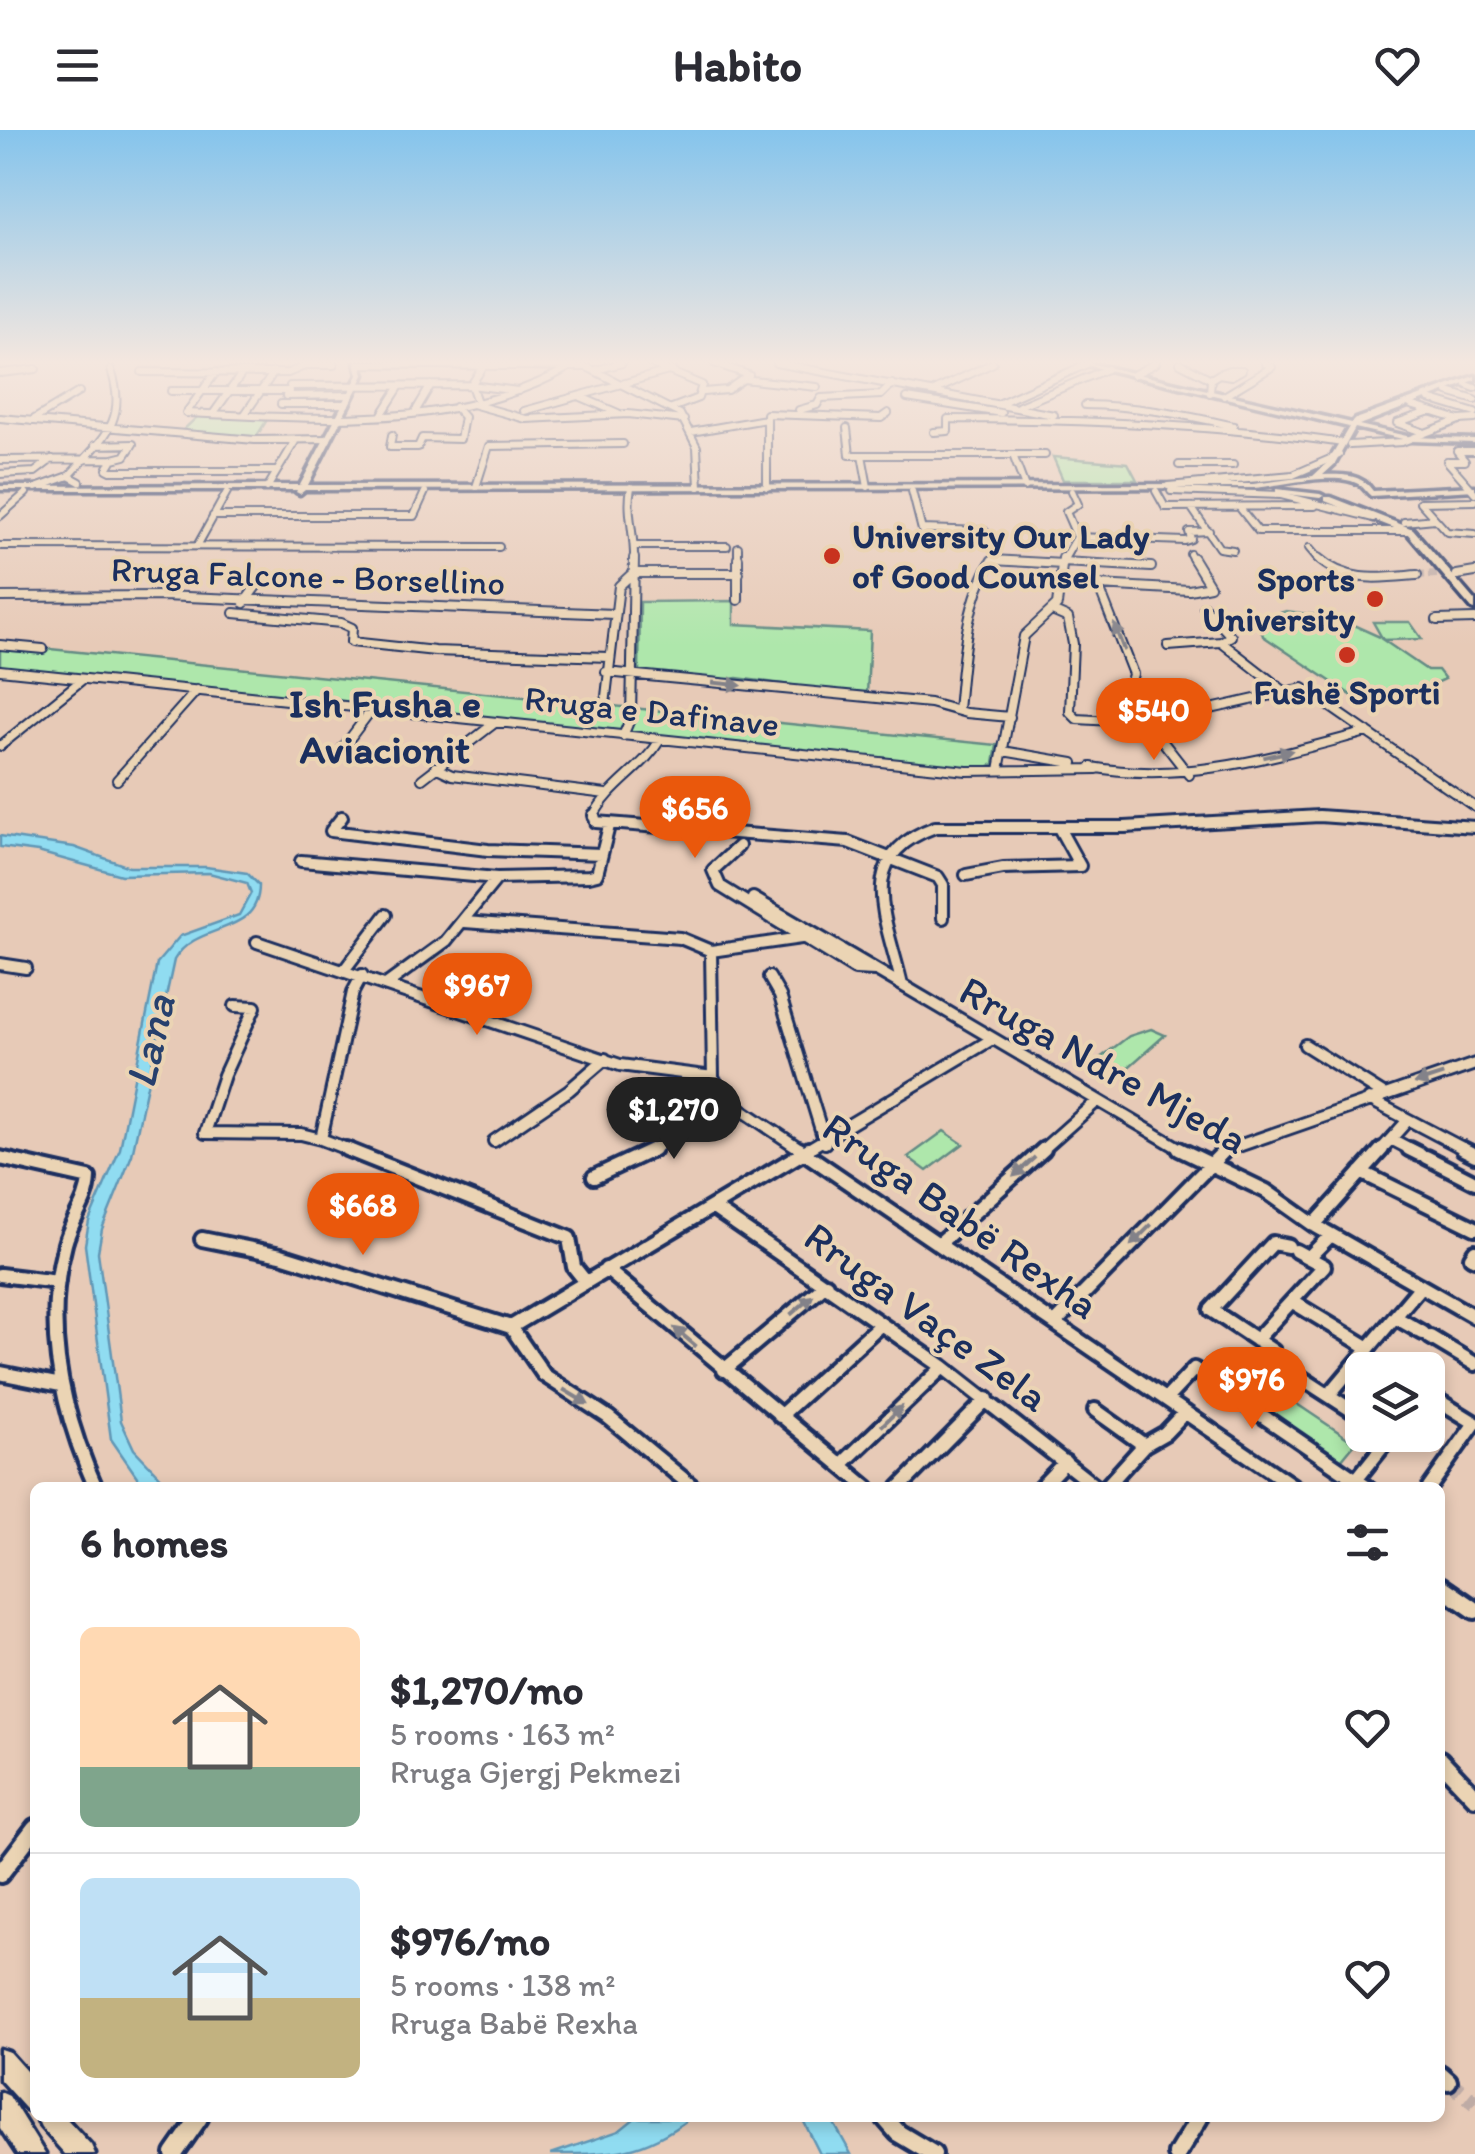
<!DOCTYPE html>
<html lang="en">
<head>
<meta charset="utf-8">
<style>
  body { margin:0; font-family:Itim,sans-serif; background:#f2f2f3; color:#2b2b33; height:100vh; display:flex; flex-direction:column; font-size:38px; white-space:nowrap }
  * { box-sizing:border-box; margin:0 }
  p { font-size:32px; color:#7c7c81 }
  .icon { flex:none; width:55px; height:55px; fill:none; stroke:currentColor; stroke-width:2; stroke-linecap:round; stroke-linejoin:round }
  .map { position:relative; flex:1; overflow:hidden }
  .side { position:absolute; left:30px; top:1352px; width:1415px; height:640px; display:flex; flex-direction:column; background:#fff; border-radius:15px; box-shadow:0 5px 15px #0003 }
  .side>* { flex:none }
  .tools { position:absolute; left:1345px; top:1222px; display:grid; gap:20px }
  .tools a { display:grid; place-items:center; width:100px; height:100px; border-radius:15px; background:#fff; box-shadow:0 5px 15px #0003; font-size:50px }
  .price { position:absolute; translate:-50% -85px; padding:0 22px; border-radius:35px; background:#ea580c; color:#fff; font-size:32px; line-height:65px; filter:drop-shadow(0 2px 5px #0008) }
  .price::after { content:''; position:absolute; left:50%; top:60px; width:30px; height:22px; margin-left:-15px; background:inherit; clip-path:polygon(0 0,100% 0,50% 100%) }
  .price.selected { background:#222; color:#fff }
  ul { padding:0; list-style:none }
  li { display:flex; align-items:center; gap:30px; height:250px; padding:0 50px }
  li+li { border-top:2px solid #e1e1e2 }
  li span { display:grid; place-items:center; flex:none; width:280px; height:200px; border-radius:15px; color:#555 }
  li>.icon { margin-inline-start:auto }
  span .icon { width:120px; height:120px; fill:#fffc; stroke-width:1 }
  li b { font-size:42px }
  h2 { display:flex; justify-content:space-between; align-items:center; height:120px; padding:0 50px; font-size:42px }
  header { display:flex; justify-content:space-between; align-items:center; height:130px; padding:0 50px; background:#fff; font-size:45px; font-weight:700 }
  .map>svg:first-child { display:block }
  .green { fill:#aee7ab; stroke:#648b84; stroke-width:2.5 }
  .water { fill:#90dcf1; stroke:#6197b6; stroke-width:2.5 }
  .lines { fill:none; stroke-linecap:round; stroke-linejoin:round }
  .minor-tunnel-far1 { stroke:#beaba5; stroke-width:8; stroke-dasharray:8 4; stroke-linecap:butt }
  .minor-tunnel { stroke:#beaba5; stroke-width:16; stroke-dasharray:16 9; stroke-linecap:butt }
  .minor-far4-casing { stroke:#1b2f5e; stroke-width:10 }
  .minor-far3-casing { stroke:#1b2f5e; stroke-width:12 }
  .minor-far2-casing { stroke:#1b2f5e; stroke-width:16 }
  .minor-far1-casing { stroke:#1b2f5e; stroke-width:20 }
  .minor-casing { stroke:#1b2f5e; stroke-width:24 }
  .major-casing { stroke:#1b2f5e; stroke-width:7 }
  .minor-far4 { stroke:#ebd4b4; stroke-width:6 }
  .minor-far3 { stroke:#ebd4b4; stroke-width:8 }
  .minor-far2 { stroke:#ebd4b4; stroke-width:10 }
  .minor-far1 { stroke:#ebd4b4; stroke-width:12 }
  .minor { stroke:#ebd4b4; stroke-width:16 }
  .major { fill:#ebd4b4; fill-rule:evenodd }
  .oneway { fill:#838289 }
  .poi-dot { fill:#c8321e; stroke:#ebd4b4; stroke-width:4 }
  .labels { text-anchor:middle; stroke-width:8; stroke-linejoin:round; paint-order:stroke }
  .far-poi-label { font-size:35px; font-weight:bold; fill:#1b2f5e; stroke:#ebd4b4; text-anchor:start }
  .far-street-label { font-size:35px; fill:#1b2f5e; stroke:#ebd4b4 }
  .far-quarter-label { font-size:40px; font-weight:bold; fill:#1b2f5e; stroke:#ebd4b4 }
  .street-label { font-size:42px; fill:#1b2f5e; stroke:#ebd4b4 }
  .water-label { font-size:45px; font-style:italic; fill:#27406d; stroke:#ebd4b4 }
</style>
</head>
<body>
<header><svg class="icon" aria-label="menu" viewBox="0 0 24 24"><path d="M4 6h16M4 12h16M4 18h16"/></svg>Habito<svg class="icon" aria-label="heart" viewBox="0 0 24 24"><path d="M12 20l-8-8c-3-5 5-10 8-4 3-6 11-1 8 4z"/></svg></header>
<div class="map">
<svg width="1475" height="2024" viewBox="0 0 1475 2024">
  <rect width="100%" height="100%" fill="#e7cab7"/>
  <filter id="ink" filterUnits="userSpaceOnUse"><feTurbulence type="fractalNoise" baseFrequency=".01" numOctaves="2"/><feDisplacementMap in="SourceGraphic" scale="20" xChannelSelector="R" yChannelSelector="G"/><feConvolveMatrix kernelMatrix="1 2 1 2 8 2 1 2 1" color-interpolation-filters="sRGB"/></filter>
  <g filter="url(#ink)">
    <path class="green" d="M 270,285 L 255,309 L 180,303 L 198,286 Z
      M 1053,327 L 1128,333 L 1137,350 L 1063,350 Z
      M 734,471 L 734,494 L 870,501 L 867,565 L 737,548 L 723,550 L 639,541 L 640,472 Z
      M 1286,481 L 1338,488 L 1382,508 L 1373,492 L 1410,492 L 1422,509 L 1383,510 L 1427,540 L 1438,540 L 1445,549 L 1404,568 L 1357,569 L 1263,506 L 1260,495 L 1270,486 Z
      M 0,517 L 50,519 L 997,615 L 994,634 L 982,639 L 0,537 Z
      M 1151,899 L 1165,905 L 1122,943 L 1099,929 L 1129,906 Z
      M 944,1001 L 963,1014 L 927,1041 L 908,1027 Z
      M 1270,1256 L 1355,1313 L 1341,1330 L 1255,1273 Z"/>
    <path class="water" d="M 0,706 L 74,717 L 129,737 L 206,737 L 247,743 L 259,755 C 259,808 197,790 174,830 L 132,1025 L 102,1099 L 98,1122 L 121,1291 L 134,1319 L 170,1357 L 144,1357 L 111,1309 L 85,1115 L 89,1091 L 120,1019 L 157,833 L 180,806 L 239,785 L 251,763 L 247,753 L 209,743 L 121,745 L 38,722 L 0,717 Z
      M 635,1988 L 690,1988 C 642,2024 614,2024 551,2024 L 619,2001 Z
      M 802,1988 L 831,1988 L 851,2024 L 820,2024 Z"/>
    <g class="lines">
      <path class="minor-tunnel-far1" d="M 1417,445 L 1437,444"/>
      <path class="minor-tunnel" d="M 1448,1951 L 1475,1973"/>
      <g class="minor-far4-casing">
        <path id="minor-far4" d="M 650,233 L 702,255 L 698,268 L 672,278
          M 776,233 L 1054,285
          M 1180,233 L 1211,249 L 1210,263
          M 358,234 L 587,237 L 680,284 L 697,317 L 699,357
          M 596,240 L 622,233
          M 1229,240 L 1242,240 L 1231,246 L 1219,244 Z
          M 142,242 L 288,243 L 307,235 L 334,235
          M 0,243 L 36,239
          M 1133,245 L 1156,233
          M 743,249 L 817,257
          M 1211,249 L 1219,244
          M 1467,255 L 1475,258
          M 290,256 L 471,255 L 518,261
          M 171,261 L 289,261
          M 934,261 L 993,233
          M 703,262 L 727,260 L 749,245 L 714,233
          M 1448,262 L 1475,270
          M 286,266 L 351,265
          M 1224,266 L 1272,237 L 1265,233
          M 581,267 L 618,283
          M 907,268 L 1001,283
          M 1429,269 L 1475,283
          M 477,272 L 471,255 L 485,234
          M 1000,273 L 1087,234
          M 281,274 L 346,274
          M 472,274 L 526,289 L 628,284 L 684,290
          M 1085,275 C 1136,276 1184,284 1234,296
          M 1411,275 L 1459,290
          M 1019,276 L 1107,239
          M 799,280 L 817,275 L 821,268 L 881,265 L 892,254
          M 524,281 L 672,240
          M 415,282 L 431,255
          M 186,283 C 314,288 458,303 573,235
          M 186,283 L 216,242
          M 213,284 L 243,242
          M 245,284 L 274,242
          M 382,284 L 400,256
          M 0,288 L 255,310 L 328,309
          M 31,291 L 79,262
          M 847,298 L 850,325 L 1045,325
          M 691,302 L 766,289
          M 934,302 L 948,301 L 948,289 C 1080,289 1212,294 1343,313
          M 1425,303 L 1397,293 L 1430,281
          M 392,305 L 390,317 L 418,317 L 422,308 L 460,309 L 464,287 L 455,277
          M 1350,315 L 1402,312 L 1459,290 L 1475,289
          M 862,325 L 868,357
          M 1013,325 L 1025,357
          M 113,329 L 107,339 L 111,341 L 277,341
          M 0,330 L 113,329 L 125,326 L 133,314 L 95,315
          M 1447,331 L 1465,331 L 1457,321 L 1475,321
          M 1447,331 L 1475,363
          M 1179,335 L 1233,335
          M 0,344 L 35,342 L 52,329
          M 69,346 C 101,310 129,292 111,240
          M 1168,356 L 1293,345 L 1339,325
          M 476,357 L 489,316 L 623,314
          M 631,357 C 626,384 635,403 634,431
          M 767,357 L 767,284 L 881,288 L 888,283
          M 36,358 L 69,346 L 80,352
          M 267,358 L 296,310
          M 912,361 L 926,416
          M 1072,361 L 1078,374 L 1066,382 L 1077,407
          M 1156,361 L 1165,377 L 1315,376
          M 1171,361 L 1281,365 L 1373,388
          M 1475,371 L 1420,372 L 1447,402 L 1475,404
          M 1191,377 L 1219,418 L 1233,420
          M 1239,377 L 1258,401 L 1410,401
          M 0,386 L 26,363
          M 213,386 L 414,386 L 425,362
          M 1404,392 L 1435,389
          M 922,399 L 985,401
          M 1077,407 L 1185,411 L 1191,409 L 1189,402 L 1209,401
          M 0,416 L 499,417
          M 197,416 L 227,362
          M 635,416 L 727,416
          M 738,417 L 738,431
          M 1309,418 L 1320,431
          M 1190,424 L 1194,431
          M 992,431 L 1004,431
          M 1063,431 L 1077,407"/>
      </g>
      <g class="minor-far3-casing">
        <path id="minor-far3" d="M 738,428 L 738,470
          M 1318,428 C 1347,454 1381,448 1417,445
          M 1063,432 L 1151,437
          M 634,443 L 739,443
          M 1457,445 L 1475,442
          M 1063,453 L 1189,460 L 1210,456 L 1193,428
          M 1098,455 L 1133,544 L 1127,566 L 1189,645
          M 0,467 L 162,466 L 614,484
          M 244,473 L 260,451
          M 1204,477 L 1231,506 L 1221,512
          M 1052,481 L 1068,488 L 1073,514 L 1070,582 L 1077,589 L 1149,593 L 1303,558 L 1475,677
          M 234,483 L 341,493 L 352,498 L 351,512 L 435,521 L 609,527
          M 1437,490 L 1475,489
          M 1221,512 L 1284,561
          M 0,515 L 43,519
          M 1168,516 L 1221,512
          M 0,540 L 967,641 L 1097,639
          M 606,542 L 930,573 L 966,583 L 1010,587
          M 605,575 L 619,456 L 634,442
          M 958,580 C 963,529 965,474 992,430 L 1063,434
          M 623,606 L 631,587 L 634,428
          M 0,616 L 83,549
          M 342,619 L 372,579
          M 1003,621 L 1073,633
          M 435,637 L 452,645 L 606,664
          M 1091,637 C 1187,654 1275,626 1367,602
          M 999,640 L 1024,506 L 1057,475 L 1063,428
          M 422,649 L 496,592
          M 117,650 L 197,560
          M 593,687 C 609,655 642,640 660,610
          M 1300,687 L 1335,687"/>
      </g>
      <g class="minor-far2-casing">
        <path id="minor-far2" d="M 594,685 L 596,692 L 848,712 L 938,747 L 943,755 L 943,788
          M 342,687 L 331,701 L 488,720 L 602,724
          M 739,716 L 713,740 L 720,756 L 855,839 L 875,840
          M 301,731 L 497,748 L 589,746 L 597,744 L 609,696
          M 966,745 L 1003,738 L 1080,736 L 1059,698
          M 753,768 L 902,855
          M 465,792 L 680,808 L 711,821
          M 257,812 L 620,935 L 713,947
          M 711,821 L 713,947 L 726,969 L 803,1021
          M 711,821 L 801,808
          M 0,834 L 26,838
          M 345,839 L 386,785
          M 769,847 L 780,866 L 825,1013
          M 387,854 L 446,811 L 497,748
          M 235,876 L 255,877 L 224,945 L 205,1003 L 301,1004 L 321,1009
          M 1305,915 L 1383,964
          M 1369,969 L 1468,1021
          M 1391,1009 L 1414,1021
          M 494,1011 L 569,960 L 605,929
          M 352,1021 L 321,1009 L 353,862 L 362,845
          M 650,1021 L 726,969
          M 805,1021 L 989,911
          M 1041,1021 L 1096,972
          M 1184,1021 L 902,855 C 887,789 852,727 935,697 L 1125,697 L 1319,686 L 1475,697
          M 1224,1021 L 1475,934
          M 1380,1021 L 1408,990"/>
      </g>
      <g class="minor-far1-casing">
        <path id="minor-far1" d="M 346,1019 L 569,1108 L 574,1137 L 586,1152
          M 799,1019 L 1296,1358
          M 1179,1019 L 1266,1061 L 1314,1095 L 1475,1187
          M 1409,1019 L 1419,1024
          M 1463,1019 L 1475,1025
          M 1426,1027 L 1475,1052
          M 0,1028 L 89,1048 C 88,1073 71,1090 65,1114 C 43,1196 62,1282 96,1358
          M 1361,1042 L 1475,1098
          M 594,1047 L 654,1019
          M 712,1077 L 943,1237 L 1097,1358
          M 1314,1095 L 1382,1019
          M 202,1109 L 281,1125 L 511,1197
          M 941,1112 L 1044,1019
          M 1288,1116 L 1273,1113 L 1211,1180 L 1273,1221 L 1277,1232 L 1362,1287
          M 1475,1121 L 1471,1127 L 1475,1129
          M 1309,1127 L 1331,1105
          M 606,1139 L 868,1358
          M 0,1145 L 58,1152
          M 1293,1172 L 1369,1218
          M 1395,1187 L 1423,1203
          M 1055,1193 L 1226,1019
          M 511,1197 L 809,1019
          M 511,1197 L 544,1245 L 608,1287 L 694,1358
          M 1430,1207 L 1475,1234
          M 1256,1210 L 1324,1136 L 1296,1121
          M 724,1240 L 826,1154
          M 0,1243 L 61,1255
          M 1428,1264 L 1475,1293
          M 1329,1265 L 1421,1156
          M 1166,1269 L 1194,1239 L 1368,1358
          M 1242,1272 L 1268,1242
          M 1095,1280 L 1144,1315
          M 780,1286 L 881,1194
          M 841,1335 L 943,1237
          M 1356,1350 L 1392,1305
          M 899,1358 L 987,1269
          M 1040,1358 L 1065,1332
          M 1105,1358 L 1144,1315 L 1165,1303 L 1185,1282
          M 1429,1358 L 1475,1293"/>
      </g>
      <g class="minor-casing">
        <path id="minor" d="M 1440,1456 L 1475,1480
          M 1440,1630 L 1475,1667
          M 0,1744 L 35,1698
          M 1440,1944 L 1448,1951
          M 885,1988 L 898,2003 L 933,2024
          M 174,2024 L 199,1988
          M 1177,2024 L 1199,1988"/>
      </g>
      <g class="major-casing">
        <path id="major" d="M 355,233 L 361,233 L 364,245 L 308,355 L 1253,354 L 1313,346 L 1328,332 L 1349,297 L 1078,233 L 1089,233 L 1352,293 L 1356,289 L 1475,246 L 1475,250 L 1359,295 L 1411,307 L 1475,309 L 1475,313 L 1411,311 L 1355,298 L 1335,334 L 1323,345 C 1343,344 1362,344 1373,361 L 1475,356 L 1475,360 L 1371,366 C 1367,363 1364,358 1360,355 C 1339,340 1278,356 1253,358 L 305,360 L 300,364 L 296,362 L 297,360 L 0,360 L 0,356 L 300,355 L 358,245 Z
          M 1276,359 L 1320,364 L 1324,366 L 1320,368 L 1279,363 L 1276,363 Z
          M 1325,367 L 1331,367 L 1413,399 L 1475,471 L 1475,480 L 1472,479 L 1407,403 L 1325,371 Z
          M 0,1919 L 9,1922 L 35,1951 L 35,1983 L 26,1979 L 0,1950 Z
          M 0,1962 L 9,1966 L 45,2024 L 17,2024 L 0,1998 Z
          M 37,1988 L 66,1988 L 91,2015 L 95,2024 L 65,2024 L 41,1997 Z"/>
      </g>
      <use href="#minor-far4" class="minor-far4"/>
      <use href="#minor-far3" class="minor-far3"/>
      <use href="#minor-far2" class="minor-far2"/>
      <use href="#minor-far1" class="minor-far1"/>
      <use href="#minor" class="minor"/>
      <use href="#major" class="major"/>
    </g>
    <defs><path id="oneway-solid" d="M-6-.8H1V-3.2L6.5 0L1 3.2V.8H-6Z" transform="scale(2.5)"/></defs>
    <g class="oneway">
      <use href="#oneway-solid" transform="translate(1119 507) rotate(-111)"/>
      <use href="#oneway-solid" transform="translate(727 554) rotate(6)"/>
      <use href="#oneway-solid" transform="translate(1278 624) rotate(-13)"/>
      <use href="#oneway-solid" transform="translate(1429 949) rotate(162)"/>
      <use href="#oneway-solid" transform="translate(1024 1037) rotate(138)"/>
      <use href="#oneway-solid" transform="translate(1141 1105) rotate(135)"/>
      <use href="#oneway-solid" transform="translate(802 1175) rotate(-40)"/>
      <use href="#oneway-solid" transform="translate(685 1207) rotate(-140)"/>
      <use href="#oneway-solid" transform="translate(576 1267) rotate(31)"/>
      <use href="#oneway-solid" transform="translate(892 1286) rotate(-44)"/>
    </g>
  </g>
  <linearGradient id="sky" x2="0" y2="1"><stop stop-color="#85c4ec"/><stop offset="0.45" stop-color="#f4e7df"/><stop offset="1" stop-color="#f4e7df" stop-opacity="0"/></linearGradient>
  <rect width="1475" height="516" fill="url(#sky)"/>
  <g class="poi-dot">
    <circle cx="832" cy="426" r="10"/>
    <circle cx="1375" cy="469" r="10"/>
    <circle cx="1347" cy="525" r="10"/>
  </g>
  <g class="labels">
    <g class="far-poi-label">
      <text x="852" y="418">University Our Lady<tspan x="852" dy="40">of Good Counsel</tspan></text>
      <text x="1355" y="461" text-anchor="end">Sports<tspan x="1355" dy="40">University</tspan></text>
      <text x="1347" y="574" text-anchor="middle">Fushë Sporti</text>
    </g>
    <g class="far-street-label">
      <text transform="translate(308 446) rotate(2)" y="12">Rruga Falcone - Borsellino</text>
      <text transform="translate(652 581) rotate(6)" y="12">Rruga e Dafinave</text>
    </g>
    <g class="far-quarter-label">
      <text x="385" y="587">Ish Fusha e<tspan x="385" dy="46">Aviacionit</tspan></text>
    </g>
    <g class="street-label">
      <text transform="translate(1104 934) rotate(29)" y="15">Rruga Ndre Mjeda</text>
      <text transform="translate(961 1085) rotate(35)" y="15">Rruga Babë Rexha</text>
      <text transform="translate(927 1186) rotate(36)" y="15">Rruga Vaçe Zela</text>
    </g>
    <g class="water-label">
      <text transform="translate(149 911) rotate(-77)" y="16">Lana</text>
    </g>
  </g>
</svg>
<div class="tools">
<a><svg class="icon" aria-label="layers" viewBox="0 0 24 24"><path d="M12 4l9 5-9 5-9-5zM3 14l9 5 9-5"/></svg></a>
</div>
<b class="price" style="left:1154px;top:633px">$540</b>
<b class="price" style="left:695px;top:731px">$656</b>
<b class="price" style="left:477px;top:908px">$967</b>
<b class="price selected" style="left:674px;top:1032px">$1,270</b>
<b class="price" style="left:363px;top:1128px">$668</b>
<b class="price" style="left:1252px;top:1302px">$976</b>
<section class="side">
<h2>6 homes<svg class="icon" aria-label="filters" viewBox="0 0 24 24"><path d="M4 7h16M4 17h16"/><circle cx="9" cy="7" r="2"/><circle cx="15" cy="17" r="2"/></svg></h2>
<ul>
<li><span style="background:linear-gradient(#ffd9b3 70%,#7fa58c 0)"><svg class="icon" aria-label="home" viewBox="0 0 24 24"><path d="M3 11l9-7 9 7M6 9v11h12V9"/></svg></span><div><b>$1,270/mo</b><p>5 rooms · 163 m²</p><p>Rruga Gjergj Pekmezi</p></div><svg class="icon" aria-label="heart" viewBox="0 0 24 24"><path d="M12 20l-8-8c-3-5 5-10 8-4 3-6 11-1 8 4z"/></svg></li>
<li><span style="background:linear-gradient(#bfe0f5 60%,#c2b280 0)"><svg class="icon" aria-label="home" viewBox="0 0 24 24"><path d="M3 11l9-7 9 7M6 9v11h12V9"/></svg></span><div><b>$976/mo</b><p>5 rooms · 138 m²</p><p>Rruga Babë Rexha</p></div><svg class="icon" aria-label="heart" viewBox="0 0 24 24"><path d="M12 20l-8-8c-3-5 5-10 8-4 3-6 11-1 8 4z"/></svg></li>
</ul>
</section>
</div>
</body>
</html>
